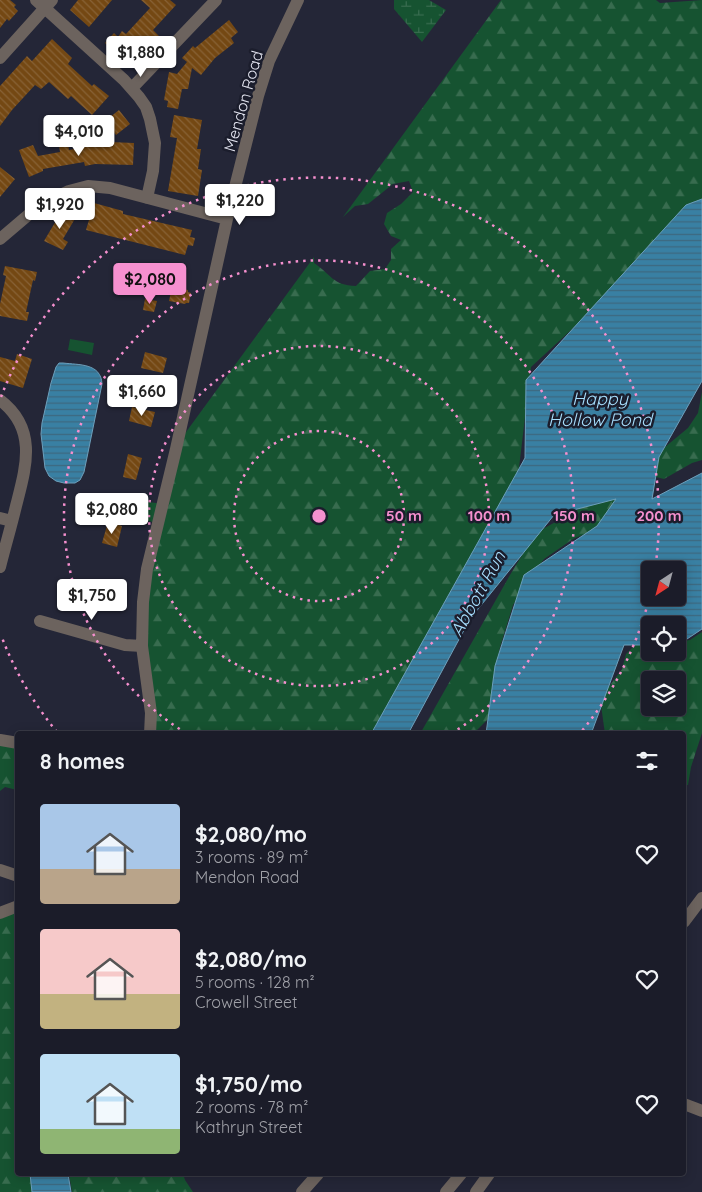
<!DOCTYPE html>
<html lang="en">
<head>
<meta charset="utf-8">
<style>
  body { margin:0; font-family:Quicksand,sans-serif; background:#242531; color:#f1f3f6; height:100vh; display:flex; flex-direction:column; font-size:19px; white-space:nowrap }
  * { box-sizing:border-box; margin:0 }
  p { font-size:16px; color:#a0a1a8 }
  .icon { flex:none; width:28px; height:28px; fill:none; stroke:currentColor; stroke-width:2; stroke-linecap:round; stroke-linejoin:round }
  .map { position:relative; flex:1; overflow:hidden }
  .details { position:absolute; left:15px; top:731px; width:671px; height:445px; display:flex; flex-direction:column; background:#1b1c29; border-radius:5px; box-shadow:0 2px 12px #0003,0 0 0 1px #393a46 }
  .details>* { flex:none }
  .needle { width:32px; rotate:216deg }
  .fabs { position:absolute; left:641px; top:561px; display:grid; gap:10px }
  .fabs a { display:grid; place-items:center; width:45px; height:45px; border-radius:5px; background:#1b1c29; box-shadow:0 2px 12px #0003,0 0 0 1px #393a46; font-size:25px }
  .price { position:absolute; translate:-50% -42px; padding:0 11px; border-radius:5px; background:#fff; color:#222; font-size:16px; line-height:32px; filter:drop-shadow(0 1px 2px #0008) }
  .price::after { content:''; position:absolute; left:50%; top:30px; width:15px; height:11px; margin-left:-8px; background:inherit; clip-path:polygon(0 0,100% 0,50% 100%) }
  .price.active { background:#f690cf; color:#111 }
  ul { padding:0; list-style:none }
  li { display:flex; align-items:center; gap:15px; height:125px; padding:0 25px }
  li span { display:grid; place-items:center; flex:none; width:140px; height:100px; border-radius:5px; color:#555 }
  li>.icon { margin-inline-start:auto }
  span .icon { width:60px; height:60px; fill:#fffc; stroke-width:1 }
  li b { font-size:21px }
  h2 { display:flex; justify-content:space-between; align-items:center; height:60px; padding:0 25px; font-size:21px }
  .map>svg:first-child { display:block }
  .forest { fill:url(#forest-firs); fill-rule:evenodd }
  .wetland { fill:url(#wetland-marsh) }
  .pitch { fill:#165331 }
  .water { fill:url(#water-rules); stroke:#6d9fbb; fill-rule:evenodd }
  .building { fill:url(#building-back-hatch) }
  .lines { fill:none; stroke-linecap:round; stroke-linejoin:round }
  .minor { stroke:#6c635e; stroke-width:12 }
  .ring { fill:none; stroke:#f690cf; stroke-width:2.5; stroke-dasharray:2.5 5 }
  .labels { text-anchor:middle; stroke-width:5; stroke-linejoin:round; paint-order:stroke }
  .street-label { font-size:16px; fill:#e6e7f3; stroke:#1b1d2c }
  .water-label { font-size:18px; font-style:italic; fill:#a6defd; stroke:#1b1d2c }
  .centre { fill:#f690cf; stroke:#1b1d2c; stroke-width:2.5 }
  .ring-label { font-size:15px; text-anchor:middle; font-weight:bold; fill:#f690cf; stroke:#1b1d2c; stroke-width:5; stroke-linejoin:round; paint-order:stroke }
</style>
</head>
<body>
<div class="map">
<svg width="702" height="1192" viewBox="0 0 702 1192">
  <defs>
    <pattern id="forest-firs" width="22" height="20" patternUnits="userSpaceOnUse" patternTransform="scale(1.25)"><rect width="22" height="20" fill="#165331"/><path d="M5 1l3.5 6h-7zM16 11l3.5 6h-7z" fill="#386c4f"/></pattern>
    <pattern id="wetland-marsh" width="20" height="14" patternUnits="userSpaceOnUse" patternTransform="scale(1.25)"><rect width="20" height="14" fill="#165331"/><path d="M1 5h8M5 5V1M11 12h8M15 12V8" fill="none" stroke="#386c4f"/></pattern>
    <pattern id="water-rules" width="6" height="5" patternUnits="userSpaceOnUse" patternTransform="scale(1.25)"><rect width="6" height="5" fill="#3980a3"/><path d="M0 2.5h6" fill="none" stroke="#3e687f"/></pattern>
    <pattern id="building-back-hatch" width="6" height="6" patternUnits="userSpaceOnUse" patternTransform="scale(1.25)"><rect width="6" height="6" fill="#744813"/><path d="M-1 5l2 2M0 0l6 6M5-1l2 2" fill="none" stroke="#886236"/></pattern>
  </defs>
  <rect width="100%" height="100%" fill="#242637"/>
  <path class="forest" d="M 501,0 L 656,0 L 660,3 L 702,0 L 702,215 L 622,283 L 531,367 L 518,476 L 379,734 L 152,734 L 144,647 L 156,523 L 126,514 L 136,500 L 162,504 L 178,443 L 314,257 L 314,263 C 332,275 332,285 356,286 L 370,271 L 385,269 L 391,260 L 391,249 L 401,240 L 391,236 L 384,224 L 387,213 L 401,204 L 413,192 L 409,181 L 393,184 L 368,204 L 355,206 L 343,217 Z
    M 702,392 L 702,460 L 692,463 L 664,479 L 656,477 L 651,469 L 665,447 L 688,428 L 698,413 Z
    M 635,491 L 590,532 L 573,539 L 544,559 L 513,605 L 500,647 L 488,719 L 473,734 L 420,734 L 510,575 L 527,547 L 541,530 L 579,509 L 620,493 Z
    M 702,632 L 702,733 L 691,767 L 688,785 L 684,785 L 684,734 L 605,734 L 601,705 L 605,692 L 622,669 L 626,654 L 634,646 L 650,640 L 650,652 L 678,652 L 678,642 L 690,640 ZM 650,680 L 678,680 L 678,708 L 650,708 Z
    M 0,741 L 18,747 L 17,790 L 5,787 L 0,791 Z
    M 17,905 L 18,1174 L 34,1174 L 35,1192 L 0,1192 L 0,913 Z
    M 69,1174 L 183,1174 L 185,1180 L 193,1192 L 72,1192 Z"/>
  <path class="wetland" d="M 394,0 L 429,0 L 446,10 L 422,42 L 394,9 Z"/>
  <path class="pitch" d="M 70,339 L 94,343 L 92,355 L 68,350 Z"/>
  <path class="water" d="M 702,199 L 702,381 L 659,457 L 652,499 L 702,473 L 702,629 L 678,645 L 678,625 L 650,625 L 650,645 L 624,645 L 591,734 L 486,734 L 495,666 L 524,575 L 597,526 L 616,499 L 554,515 L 470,619 L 408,734 L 371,734 L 525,458 L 526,380 L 686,205 ZM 650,570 L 678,570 L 678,598 L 650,598 Z
    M 59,363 L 63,363 C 79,365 101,363 102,384 L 84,472 L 80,480 L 75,483 L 64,483 L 56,481 L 49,476 L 45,468 L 41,434 L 42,423 L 51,383 L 56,367 Z
    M 30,1174 L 68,1174 L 71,1192 L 32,1192 Z"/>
  <path class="building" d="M 0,0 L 10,0 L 16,5 L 14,7 L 18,11 L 9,21 L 7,19 L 0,28 Z
    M 78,0 L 112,0 L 89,27 L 70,10 Z
    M 141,0 L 170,0 L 176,5 L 153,30 L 159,36 L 150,46 L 141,38 L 123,59 L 105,43 L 114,33 L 118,37 L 122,31 L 126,34 L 150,8 Z
    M 229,20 L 238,32 L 231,38 L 234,43 L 215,58 L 201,75 L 192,68 L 188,89 L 182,89 L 178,109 L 167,107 L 168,101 L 164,100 L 169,72 L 177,74 L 187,62 L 182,58 L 193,46 L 195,48 Z
    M 52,39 L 72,58 L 68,64 L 92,86 L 94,84 L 109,96 L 92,115 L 71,96 L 68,99 L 49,82 L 41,89 L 35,85 L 12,110 L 0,126 L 0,86 L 27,56 L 32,61 Z
    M 119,110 L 130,124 L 116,135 L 105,121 Z
    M 174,115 L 202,120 L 197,149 L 201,149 L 198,169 L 202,170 L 198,196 L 168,191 L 177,138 L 170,137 Z
    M 110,142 L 134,143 L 133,165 L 95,164 L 85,166 L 84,162 L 43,169 L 43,171 L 29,177 L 19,150 L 33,145 L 38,156 L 60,152 L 59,146 L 68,144 L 69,150 L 96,145 L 110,145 Z
    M 0,167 L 15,179 L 0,197 Z
    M 94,203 L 123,211 L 123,214 L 192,230 L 190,237 L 195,238 L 193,246 L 188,245 L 185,255 L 86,230 Z
    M 63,209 L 76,217 L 63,239 L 68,242 L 63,250 L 44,241 Z
    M 5,266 L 37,272 L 35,281 L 33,280 L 26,312 L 29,312 L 27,321 L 0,316 L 0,304 L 6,276 L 3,275 Z
    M 172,287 L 188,290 L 188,292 L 191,293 L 189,303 L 186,303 L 185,304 L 169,301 Z
    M 145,299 L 157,301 L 154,312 L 143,310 Z
    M 145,352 L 167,358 L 163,373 L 141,368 Z
    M 17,354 L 32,359 L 23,388 L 0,381 L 0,357 L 15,361 Z
    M 132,407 L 155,412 L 151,427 L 129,421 Z
    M 128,454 L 142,458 L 136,480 L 123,477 Z
    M 108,522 L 122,526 L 117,547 L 102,543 Z"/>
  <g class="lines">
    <path class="minor" d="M 36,0 L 124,80 L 139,97 L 146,107 L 150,119 L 155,143 L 153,171 L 147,198
      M 0,58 L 52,0
      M 132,88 L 216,0
      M 0,239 L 40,205 L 69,191 L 88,186 L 110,188 L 227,219
      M 0,400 C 38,429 26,467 16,506 C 11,527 5,547 0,567
      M 0,518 L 12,521
      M 40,621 L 125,645 L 142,646
      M 150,734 L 151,713 L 142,646 L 143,602 L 147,569 L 176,449 L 227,219 L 258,96 L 269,61 L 298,0
      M 0,740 L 18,743
      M 0,870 L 18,876
      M 0,913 L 18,906
      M 684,922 L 702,898
      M 684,1104 L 702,1111
      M 302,1192 L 318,1174
      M 446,1192 L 461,1174
      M 476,1192 L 489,1174"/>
  </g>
  <g class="ring">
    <circle cx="319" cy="516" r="85"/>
    <circle cx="319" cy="516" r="170"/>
    <path d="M186 733A255 255 0 1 1 452 733"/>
    <path d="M650 595A340 340 0 0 1 581 732M57 732A340 340 0 0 1 1 635M1 397A340 340 0 0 1 655 569"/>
  </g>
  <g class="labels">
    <g class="street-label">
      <text transform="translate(243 101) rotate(-74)" y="6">Mendon Road</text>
    </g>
    <g class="water-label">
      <text x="600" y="405">Happy<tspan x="600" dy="21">Hollow Pond</tspan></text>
      <text transform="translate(478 594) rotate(-61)" y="6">Abbott Run</text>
    </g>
  </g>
  <circle cx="319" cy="516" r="8" class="centre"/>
  <g class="ring-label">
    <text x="404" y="521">50 m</text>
    <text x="489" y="521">100 m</text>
    <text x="574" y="521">150 m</text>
    <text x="659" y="521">200 m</text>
  </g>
</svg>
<div class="fabs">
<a><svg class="needle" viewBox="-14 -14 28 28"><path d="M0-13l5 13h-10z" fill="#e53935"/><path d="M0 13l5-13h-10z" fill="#a0a1a8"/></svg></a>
<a><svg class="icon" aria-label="locate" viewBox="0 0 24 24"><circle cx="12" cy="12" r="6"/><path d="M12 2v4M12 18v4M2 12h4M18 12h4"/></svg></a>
<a><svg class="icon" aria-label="layers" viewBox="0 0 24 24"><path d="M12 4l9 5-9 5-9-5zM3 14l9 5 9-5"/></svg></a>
</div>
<b class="price" style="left:141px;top:78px">$1,880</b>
<b class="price" style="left:79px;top:157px">$4,010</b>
<b class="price" style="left:240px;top:226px">$1,220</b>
<b class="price" style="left:60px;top:230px">$1,920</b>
<b class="price active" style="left:150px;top:305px">$2,080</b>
<b class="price" style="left:142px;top:417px">$1,660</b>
<b class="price" style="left:112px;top:535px">$2,080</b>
<b class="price" style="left:92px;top:621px">$1,750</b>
<section class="details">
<h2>8 homes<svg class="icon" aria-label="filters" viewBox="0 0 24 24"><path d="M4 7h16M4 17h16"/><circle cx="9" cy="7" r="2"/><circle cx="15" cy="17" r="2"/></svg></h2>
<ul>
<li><span style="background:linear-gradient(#a9c7e8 65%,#b9a48a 0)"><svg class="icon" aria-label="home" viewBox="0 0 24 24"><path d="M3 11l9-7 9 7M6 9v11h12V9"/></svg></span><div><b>$2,080/mo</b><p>3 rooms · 89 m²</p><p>Mendon Road</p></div><svg class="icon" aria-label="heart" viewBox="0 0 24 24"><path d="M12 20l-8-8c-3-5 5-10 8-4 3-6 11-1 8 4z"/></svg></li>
<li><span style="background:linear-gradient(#f6c9c9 65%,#c2b280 0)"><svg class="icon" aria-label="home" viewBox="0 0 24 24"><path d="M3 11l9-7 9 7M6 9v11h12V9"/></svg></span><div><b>$2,080/mo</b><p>5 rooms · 128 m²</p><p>Crowell Street</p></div><svg class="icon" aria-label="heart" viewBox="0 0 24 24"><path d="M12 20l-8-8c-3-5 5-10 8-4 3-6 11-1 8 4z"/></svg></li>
<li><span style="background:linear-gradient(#bfe0f5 75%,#8fb573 0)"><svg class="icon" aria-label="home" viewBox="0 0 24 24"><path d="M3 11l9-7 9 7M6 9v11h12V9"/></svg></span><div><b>$1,750/mo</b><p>2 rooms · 78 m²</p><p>Kathryn Street</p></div><svg class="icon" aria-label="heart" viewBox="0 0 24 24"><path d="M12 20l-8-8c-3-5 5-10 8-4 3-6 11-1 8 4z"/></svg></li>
</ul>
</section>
</div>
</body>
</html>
